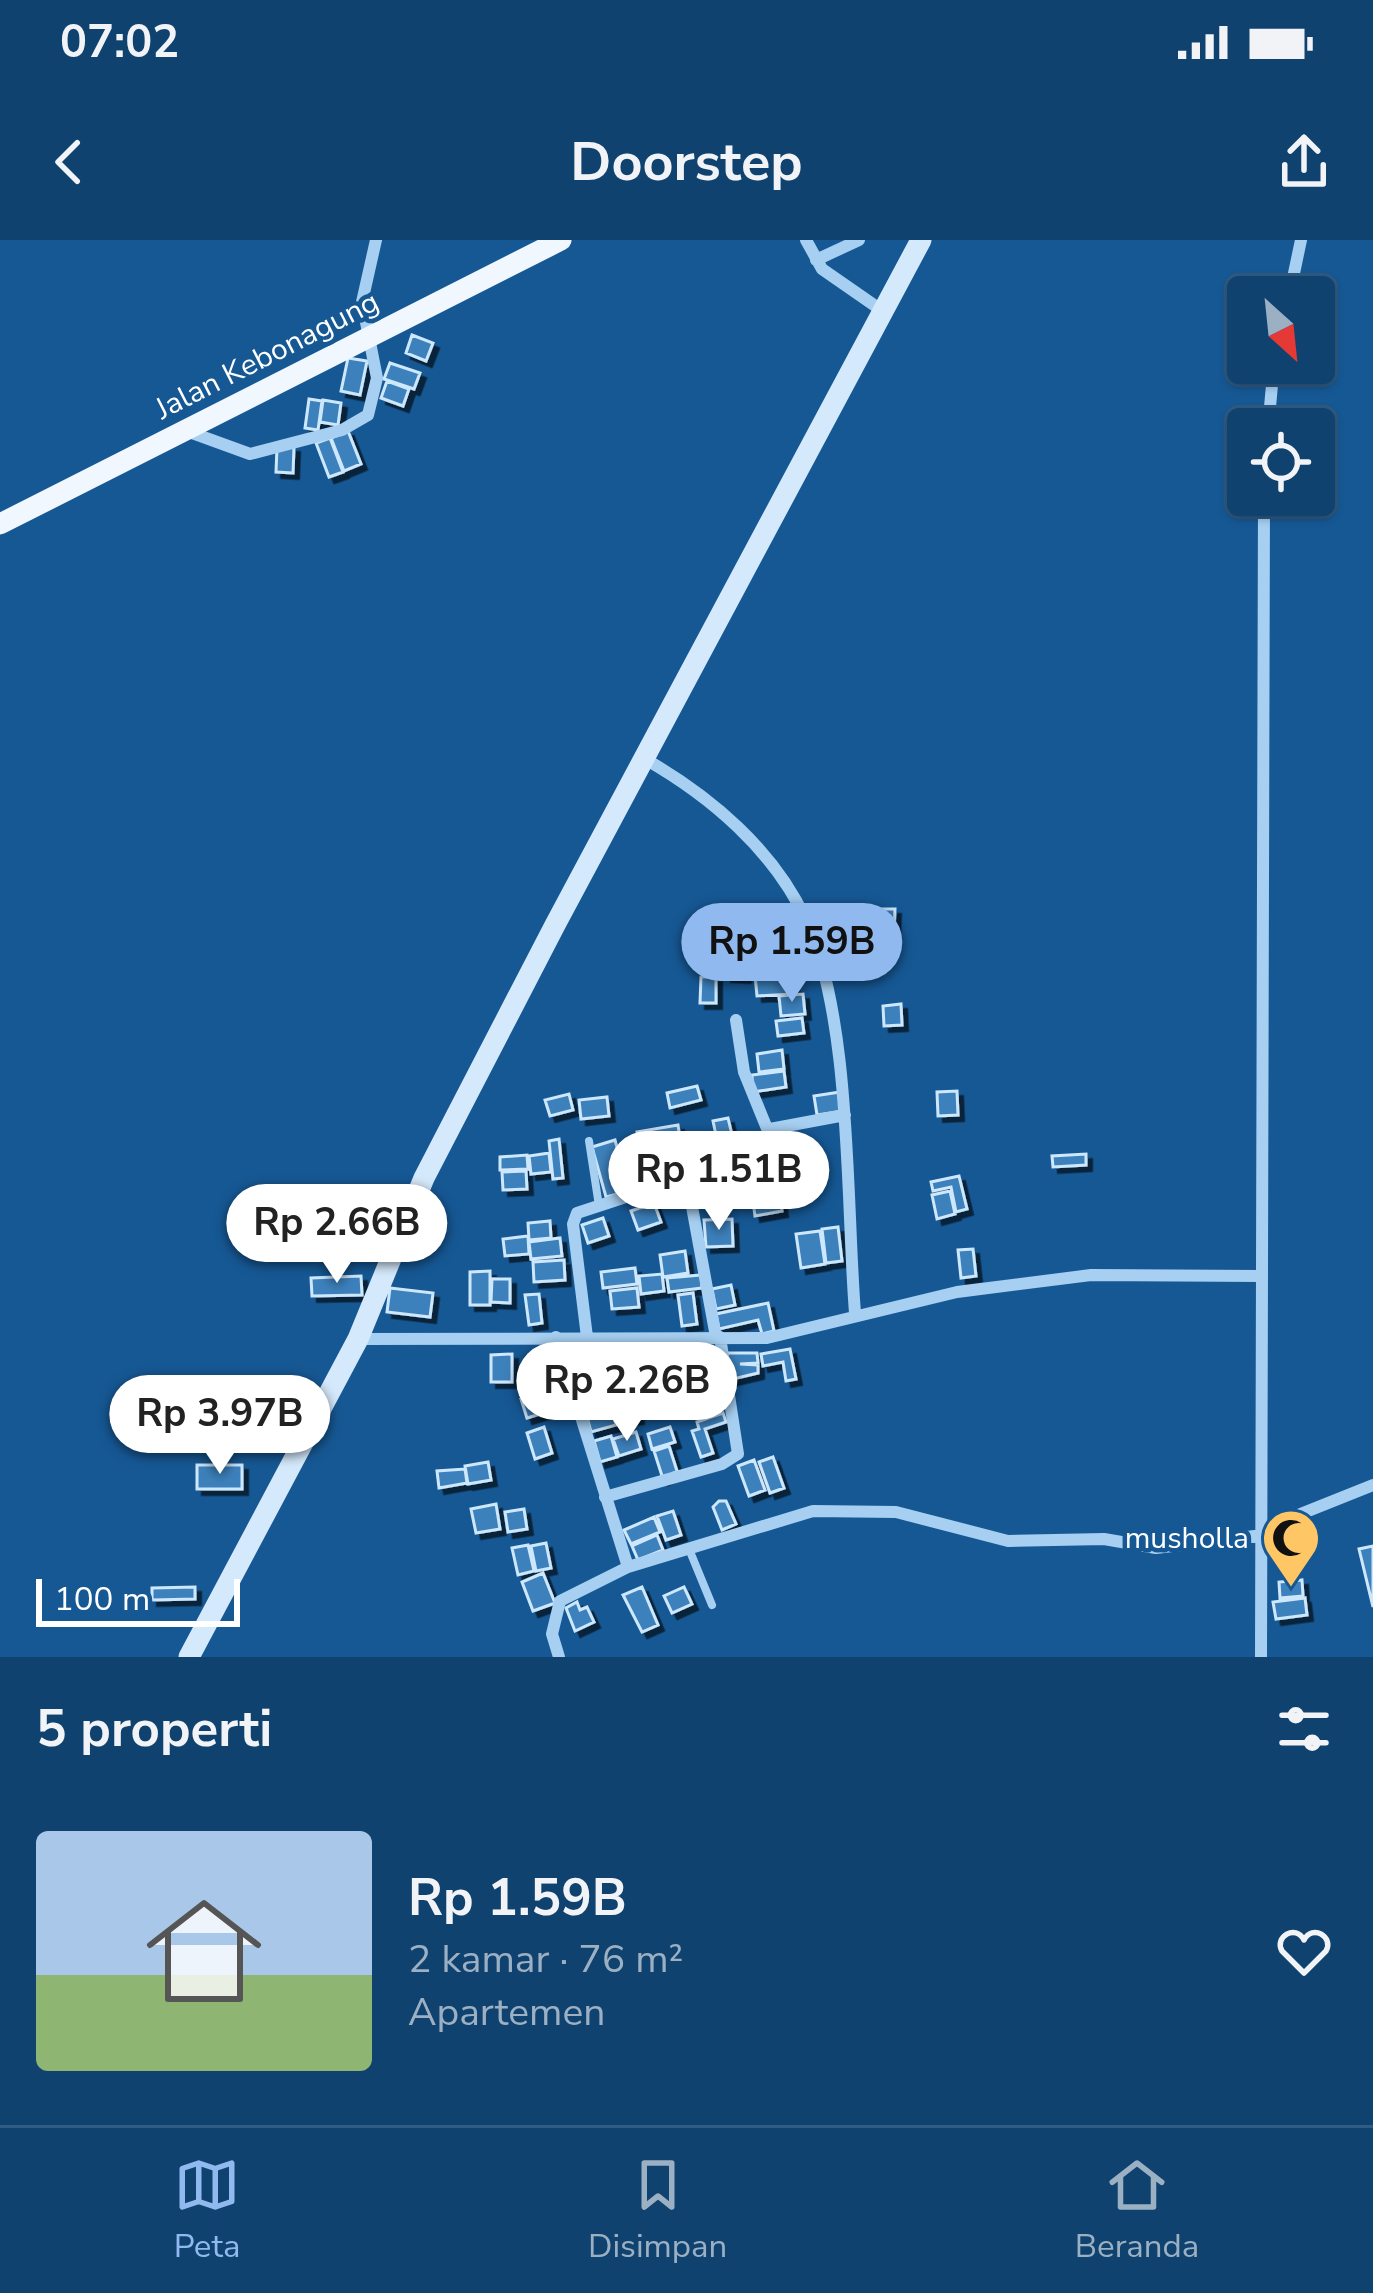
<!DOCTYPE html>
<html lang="id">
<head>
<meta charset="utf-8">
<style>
  body { margin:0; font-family:"Nunito Sans",sans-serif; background:#1e4d77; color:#f1f3f6; height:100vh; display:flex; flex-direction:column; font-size:45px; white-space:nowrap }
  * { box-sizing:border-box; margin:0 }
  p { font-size:39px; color:#9cb0c3 }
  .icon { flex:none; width:66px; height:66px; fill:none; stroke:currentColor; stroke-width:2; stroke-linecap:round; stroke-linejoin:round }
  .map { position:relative; height:1417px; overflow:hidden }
  .panel { display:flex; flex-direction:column; background:#10426f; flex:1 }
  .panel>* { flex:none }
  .needle { width:78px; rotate:153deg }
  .fabs { position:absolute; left:1227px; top:36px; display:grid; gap:24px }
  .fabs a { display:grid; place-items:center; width:108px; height:108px; border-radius:12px; background:#10426f; box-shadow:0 3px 9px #0004,0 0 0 3px #305b82; font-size:60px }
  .scale { position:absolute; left:36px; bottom:30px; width:204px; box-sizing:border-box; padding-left:12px; border:6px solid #fff; border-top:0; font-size:33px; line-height:42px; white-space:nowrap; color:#fff; -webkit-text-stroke:9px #165894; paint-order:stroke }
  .price { position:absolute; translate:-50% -102px; padding:0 27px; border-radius:42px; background:#fff; color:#222; font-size:39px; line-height:78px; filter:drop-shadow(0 3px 6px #0008) }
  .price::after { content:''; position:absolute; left:50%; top:72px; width:36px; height:27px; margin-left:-18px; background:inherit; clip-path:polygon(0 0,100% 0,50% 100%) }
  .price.on { background:#90b9f0; color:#111 }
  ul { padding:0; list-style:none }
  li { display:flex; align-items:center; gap:36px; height:300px; padding:0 36px }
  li+li { border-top:3px solid #305b82 }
  li span { display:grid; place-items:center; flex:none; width:336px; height:240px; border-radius:12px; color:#555 }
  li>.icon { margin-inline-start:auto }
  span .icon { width:144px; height:144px; fill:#fffc; stroke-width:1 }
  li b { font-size:51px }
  h2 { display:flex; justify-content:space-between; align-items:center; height:144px; padding:0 36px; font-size:51px }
  .status { display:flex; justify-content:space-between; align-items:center; height:84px; padding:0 60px; background:#10426f; direction:ltr }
  .status svg { height:33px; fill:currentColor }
  header { display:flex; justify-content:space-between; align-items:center; height:156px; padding:0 36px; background:#10426f; font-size:54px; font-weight:700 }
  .tabs { display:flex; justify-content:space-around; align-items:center; height:168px; border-top:3px solid #305b82; background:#10426f; font-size:33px; color:#9cb0c3 }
  .tabs a { display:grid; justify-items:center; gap:6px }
  .tabs .on { color:#90b9f0 }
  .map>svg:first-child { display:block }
  .building { fill:#3e81bc; stroke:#cde7fc; stroke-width:3; filter:url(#shadow) }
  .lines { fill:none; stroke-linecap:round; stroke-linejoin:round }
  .lane { stroke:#a6cff1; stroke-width:8 }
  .street { stroke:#a6cff1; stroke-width:12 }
  .secondary { stroke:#d5e9fc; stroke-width:21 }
  .primary { stroke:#f0f7ff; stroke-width:21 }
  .labels { text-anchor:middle; stroke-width:9; stroke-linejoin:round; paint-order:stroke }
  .street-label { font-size:30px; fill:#fff; stroke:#165894 }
  .poi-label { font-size:30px; fill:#fff; stroke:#165894; text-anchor:end }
</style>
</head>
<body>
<div class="status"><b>07:02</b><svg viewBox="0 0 49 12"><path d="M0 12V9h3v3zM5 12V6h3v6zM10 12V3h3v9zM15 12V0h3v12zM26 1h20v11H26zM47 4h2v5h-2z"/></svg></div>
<header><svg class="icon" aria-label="back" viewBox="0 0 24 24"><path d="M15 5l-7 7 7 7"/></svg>Doorstep<svg class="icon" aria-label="share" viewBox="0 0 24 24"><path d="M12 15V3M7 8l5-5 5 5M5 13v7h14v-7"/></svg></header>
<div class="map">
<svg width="1373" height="1417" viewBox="0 0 1373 1417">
  <defs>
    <filter id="shadow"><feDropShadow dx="5.5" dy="5.5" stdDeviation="0" flood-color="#0009"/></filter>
  </defs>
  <rect width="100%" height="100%" fill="#165894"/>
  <path class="building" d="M 412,95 L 433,103 L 426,121 L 406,113 Z
    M 348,118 L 367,121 L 360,155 L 341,151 Z
    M 390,123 L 420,133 L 414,149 L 384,139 Z
    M 387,141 L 409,149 L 403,166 L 381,158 Z
    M 309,159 L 322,161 L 318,190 L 305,188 Z
    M 323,160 L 341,163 L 338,185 L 320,182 Z
    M 348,191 L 361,224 L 344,231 L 331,198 Z
    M 330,198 L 343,232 L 329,237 L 316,203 Z
    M 277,207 L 294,207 L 293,233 L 276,232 Z
    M 855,669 L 895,669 L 894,693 L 854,693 Z
    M 726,715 L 746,716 L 745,737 L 726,736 Z
    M 792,733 L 794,754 L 757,756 L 755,736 Z
    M 701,737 L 716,737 L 716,763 L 700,763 Z
    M 803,754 L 805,774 L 781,776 L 779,756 Z
    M 901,764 L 902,785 L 884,786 L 883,766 Z
    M 802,778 L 804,793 L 778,796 L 776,781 Z
    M 782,810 L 784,829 L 759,832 L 757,814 Z
    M 784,831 L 786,847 L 753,852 L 752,835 Z
    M 697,846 L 701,860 L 670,868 L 667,853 Z
    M 957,851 L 958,875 L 938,876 L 937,852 Z
    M 840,852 L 843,871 L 817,875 L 814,856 Z
    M 569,854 L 573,870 L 550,876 L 545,860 Z
    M 607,857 L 609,876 L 581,879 L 579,860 Z
    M 728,878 L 737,916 L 721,919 L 713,881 Z
    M 678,885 L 681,906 L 641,913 L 637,892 Z
    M 559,899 L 563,938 L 553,939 L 549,901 Z
    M 615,900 L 629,951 L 606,957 L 592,907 Z
    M 549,913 L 551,932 L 531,934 L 529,916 Z
    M 1086,914 L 1086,925 L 1053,927 L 1052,916 Z
    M 527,915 L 528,929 L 500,930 L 500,917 Z
    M 645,924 L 651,943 L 630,949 L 624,930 Z
    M 526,931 L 527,949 L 503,950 L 502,932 Z
    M 959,936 L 967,969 L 956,972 L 951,947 L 933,951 L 931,942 Z
    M 950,951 L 955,974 L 937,979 L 932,955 Z
    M 780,957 L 782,971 L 755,976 L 753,962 Z
    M 654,963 L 661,982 L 638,990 L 631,971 Z
    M 347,976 L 374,977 L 374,991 L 347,991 Z
    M 603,978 L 609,996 L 588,1003 L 582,985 Z
    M 732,979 L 733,1006 L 706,1007 L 704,980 Z
    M 550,981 L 551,998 L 529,1000 L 528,983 Z
    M 838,987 L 842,1021 L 826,1023 L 822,989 Z
    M 820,991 L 825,1024 L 801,1028 L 796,994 Z
    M 528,996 L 529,1014 L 505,1016 L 503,999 Z
    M 560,998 L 562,1016 L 531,1019 L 529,1002 Z
    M 973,1009 L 976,1036 L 961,1038 L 958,1010 Z
    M 685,1011 L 688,1033 L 663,1037 L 660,1015 Z
    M 564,1020 L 565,1040 L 534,1042 L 533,1022 Z
    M 635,1028 L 637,1044 L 603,1048 L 601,1032 Z
    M 490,1031 L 490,1065 L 470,1065 L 470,1032 Z
    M 662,1034 L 664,1051 L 641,1054 L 639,1036 Z
    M 701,1035 L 702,1048 L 669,1052 L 667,1038 Z
    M 361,1036 L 362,1055 L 312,1056 L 311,1038 Z
    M 492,1039 L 510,1039 L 510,1063 L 491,1062 Z
    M 731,1045 L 735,1065 L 716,1069 L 712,1049 Z
    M 390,1048 L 433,1053 L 430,1077 L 387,1072 Z
    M 637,1048 L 639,1067 L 612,1069 L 610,1051 Z
    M 693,1053 L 697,1084 L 682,1086 L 678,1055 Z
    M 539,1054 L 542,1083 L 529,1085 L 525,1055 Z
    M 768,1063 L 774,1091 L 762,1094 L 758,1080 L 719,1089 L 716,1074 Z
    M 790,1109 L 796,1139 L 786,1141 L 783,1122 L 763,1126 L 761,1114 Z
    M 718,1111 L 721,1136 L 702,1138 L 698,1114 Z
    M 727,1113 L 757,1113 L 758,1123 L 740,1124 L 758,1125 L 758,1133 L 729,1140 Z
    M 512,1114 L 512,1142 L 491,1142 L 491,1115 Z
    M 668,1115 L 678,1137 L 656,1139 L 654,1116 Z
    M 652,1120 L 653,1128 L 635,1132 L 653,1130 L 654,1139 L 621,1144 L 618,1124 Z
    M 611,1121 L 616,1145 L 590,1151 L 585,1127 Z
    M 694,1141 L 697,1156 L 672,1162 L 669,1147 Z
    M 306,1143 L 306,1164 L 263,1165 L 262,1144 Z
    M 635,1148 L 638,1178 L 625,1180 L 622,1149 Z
    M 550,1150 L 556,1169 L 527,1178 L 521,1159 Z
    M 612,1170 L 616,1185 L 591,1192 L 587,1177 Z
    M 723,1173 L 726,1182 L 705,1189 L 713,1213 L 701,1217 L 692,1191 L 699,1189 L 697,1182 Z
    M 544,1187 L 552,1213 L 535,1219 L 527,1193 Z
    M 670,1187 L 675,1202 L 652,1209 L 648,1194 Z
    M 636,1192 L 641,1209 L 619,1216 L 613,1199 Z
    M 611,1196 L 617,1217 L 600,1222 L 594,1201 Z
    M 669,1206 L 677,1231 L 663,1239 L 654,1211 Z
    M 773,1217 L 784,1248 L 770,1253 L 759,1222 Z
    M 754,1220 L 765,1250 L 749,1256 L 738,1226 Z
    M 488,1222 L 491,1240 L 468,1244 L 465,1226 Z
    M 197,1225 L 242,1225 L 242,1249 L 197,1249 Z
    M 465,1229 L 467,1243 L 439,1248 L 437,1231 Z
    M 719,1261 L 726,1261 L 736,1284 L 722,1290 L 713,1267 Z
    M 496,1264 L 500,1289 L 476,1293 L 471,1269 Z
    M 524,1269 L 527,1289 L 508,1292 L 505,1272 Z
    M 673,1271 L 681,1295 L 666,1300 L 657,1276 Z
    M 654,1277 L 660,1292 L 631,1304 L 624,1290 Z
    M 657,1295 L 663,1310 L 638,1320 L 632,1306 Z
    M 546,1303 L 551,1328 L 536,1331 L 531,1306 Z
    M 528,1305 L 534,1331 L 518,1335 L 512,1308 Z
    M 1373,1306 L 1373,1367 L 1359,1309 Z
    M 543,1333 L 555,1363 L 533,1371 L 522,1342 Z
    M 1302,1340 L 1303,1356 L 1280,1358 L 1279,1342 Z
    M 195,1347 L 195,1359 L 152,1360 L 152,1348 Z
    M 642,1347 L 658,1385 L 642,1392 L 623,1355 Z
    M 684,1347 L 692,1364 L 672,1373 L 664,1356 Z
    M 1305,1358 L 1307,1375 L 1276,1379 L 1273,1362 Z
    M 577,1362 L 580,1370 L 587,1367 L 594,1382 L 575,1391 L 566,1368 Z"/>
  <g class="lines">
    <path class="lane" d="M 589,901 L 599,966
      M 689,1309 L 712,1365"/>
    <path class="street" d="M 806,0 L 822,29 L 884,72
      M 816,20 L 859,0
      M 1289,57 L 1301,0
      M 1268,189 L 1274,123
      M 184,190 L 250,214 L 342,190 L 368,175 L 377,138 L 362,62 L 376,0
      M 645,519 C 710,556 774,610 806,680 C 852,781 846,960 855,1073
      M 736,780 L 744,832 L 768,891
      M 686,934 L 716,1097
      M 556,1097 L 628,1327 L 560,1361 L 552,1394 L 559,1417
      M 587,1097 L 573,984 L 577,973 L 760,913 L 767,909 L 770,889 L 845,875
      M 358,1099 L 767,1098 L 957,1052 L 1091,1035 L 1260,1036
      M 605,1257 L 722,1224 L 738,1214 L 720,1097
      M 1263,1289 L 1373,1245
      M 628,1327 L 813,1271 L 896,1272 L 1008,1301 L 1104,1299 L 1156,1308 L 1263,1295
      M 1261,1417 L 1264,255"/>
    <path class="secondary" d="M 189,1417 L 358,1099 L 424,938 L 555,685 L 921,0"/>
    <path class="primary" d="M 0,284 L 561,0"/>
  </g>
  <defs>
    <g id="mosque-pin" transform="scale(3)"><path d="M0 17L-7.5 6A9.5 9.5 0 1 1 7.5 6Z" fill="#ffc666" stroke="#165894"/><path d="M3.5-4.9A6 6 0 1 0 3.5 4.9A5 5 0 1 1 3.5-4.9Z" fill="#111"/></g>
  </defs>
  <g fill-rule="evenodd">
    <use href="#mosque-pin" x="1291" y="1298"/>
  </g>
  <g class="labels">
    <g class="street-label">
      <text transform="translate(267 115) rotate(-27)" y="10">Jalan Kebonagung</text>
    </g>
    <g class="poi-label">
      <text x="1249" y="1308">musholla</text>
    </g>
  </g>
</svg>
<div class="fabs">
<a><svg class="needle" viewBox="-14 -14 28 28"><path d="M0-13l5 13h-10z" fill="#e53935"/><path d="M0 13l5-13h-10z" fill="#9cb0c3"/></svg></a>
<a><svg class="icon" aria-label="locate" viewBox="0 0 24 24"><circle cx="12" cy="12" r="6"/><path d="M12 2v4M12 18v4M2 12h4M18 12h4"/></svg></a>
</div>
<div class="scale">100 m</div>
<b class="price on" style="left:792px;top:765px">Rp 1.59B</b>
<b class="price" style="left:719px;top:993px">Rp 1.51B</b>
<b class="price" style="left:337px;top:1046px">Rp 2.66B</b>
<b class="price" style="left:627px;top:1204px">Rp 2.26B</b>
<b class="price" style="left:220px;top:1237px">Rp 3.97B</b>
</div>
<section class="panel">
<h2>5 properti<svg class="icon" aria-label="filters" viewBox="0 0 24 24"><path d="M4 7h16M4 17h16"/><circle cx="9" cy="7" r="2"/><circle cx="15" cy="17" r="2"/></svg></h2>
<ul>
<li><span style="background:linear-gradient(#a9c7e8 60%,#8fb573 0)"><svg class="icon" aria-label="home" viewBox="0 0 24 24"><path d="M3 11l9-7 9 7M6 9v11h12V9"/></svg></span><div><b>Rp 1.59B</b><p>2 kamar · 76 m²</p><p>Apartemen</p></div><svg class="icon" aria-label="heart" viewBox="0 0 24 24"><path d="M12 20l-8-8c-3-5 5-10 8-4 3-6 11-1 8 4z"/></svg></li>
</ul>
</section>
<nav class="tabs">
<a class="on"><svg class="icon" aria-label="map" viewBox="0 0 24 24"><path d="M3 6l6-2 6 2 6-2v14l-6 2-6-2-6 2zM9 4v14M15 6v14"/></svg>Peta</a>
<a><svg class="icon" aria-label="saved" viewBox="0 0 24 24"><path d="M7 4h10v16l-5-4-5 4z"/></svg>Disimpan</a>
<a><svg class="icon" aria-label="home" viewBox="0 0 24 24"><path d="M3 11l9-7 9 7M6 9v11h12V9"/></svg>Beranda</a>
</nav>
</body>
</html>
